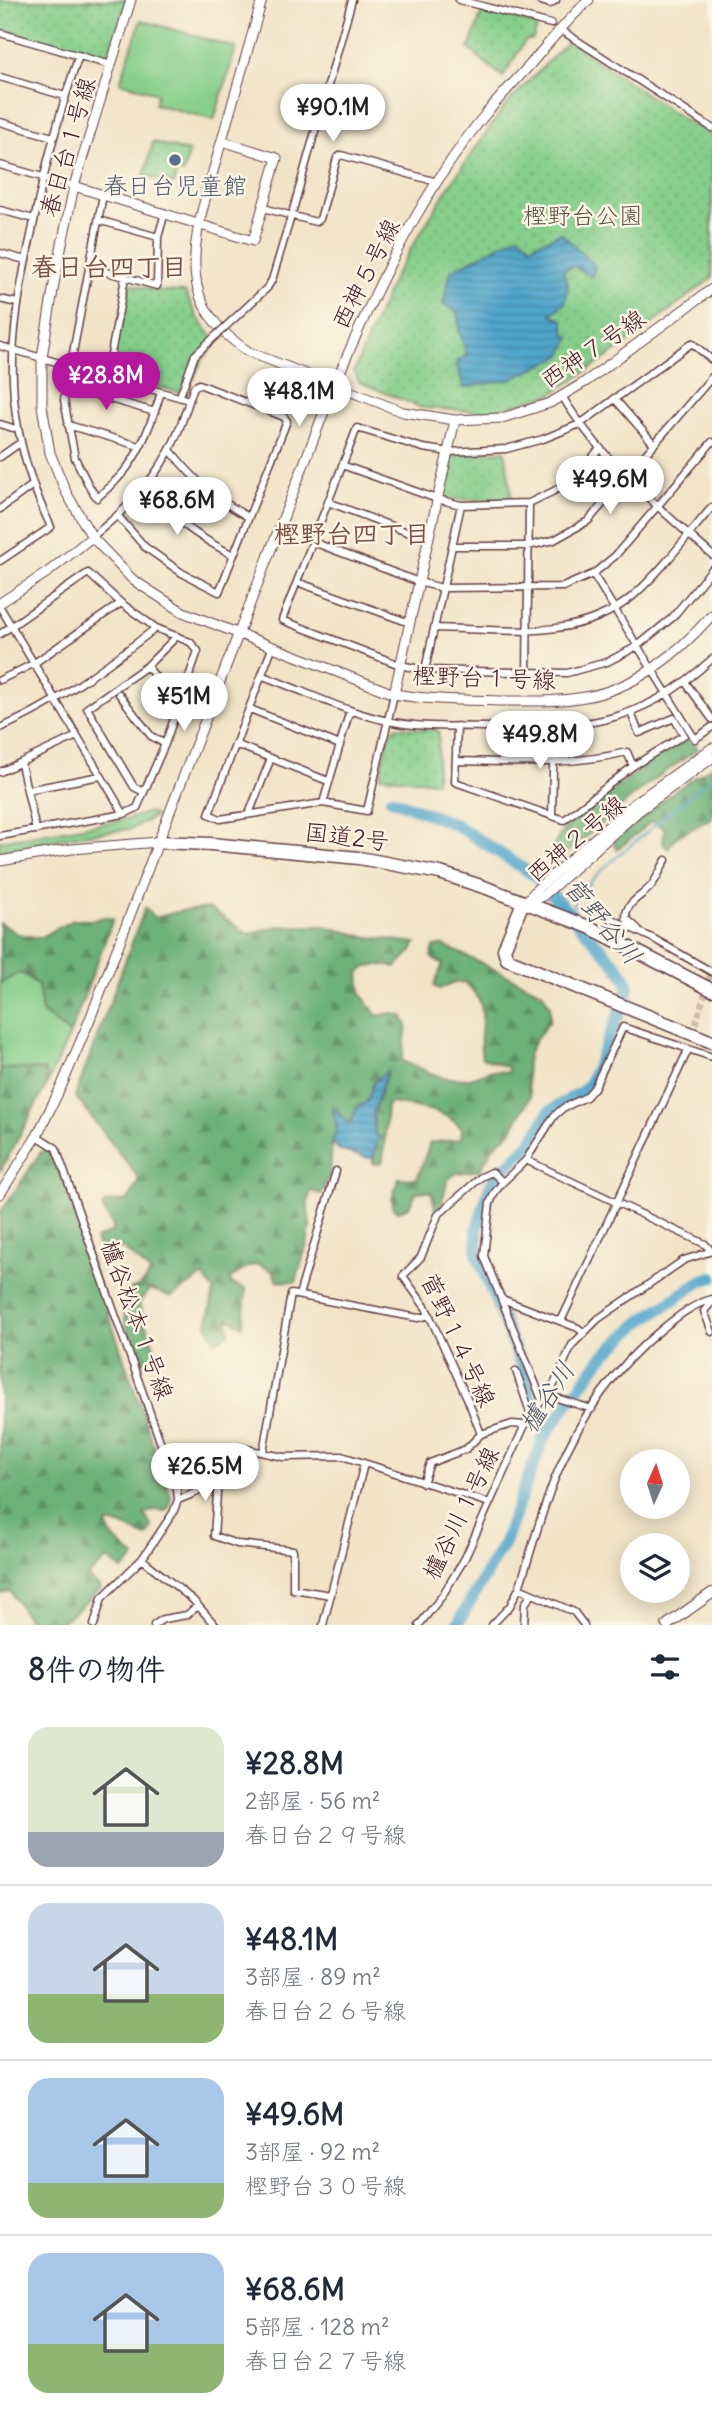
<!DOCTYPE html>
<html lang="ja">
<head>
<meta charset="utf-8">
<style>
  body { margin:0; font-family:Delius,"Klee One",sans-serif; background:#f6f6f7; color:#1f2937; height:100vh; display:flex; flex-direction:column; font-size:26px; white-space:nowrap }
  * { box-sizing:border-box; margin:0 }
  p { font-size:23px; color:#747a83 }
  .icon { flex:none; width:38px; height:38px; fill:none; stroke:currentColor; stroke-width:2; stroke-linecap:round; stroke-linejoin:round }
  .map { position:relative; height:1625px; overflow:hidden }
  .drawer { display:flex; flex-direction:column; background:#fff; flex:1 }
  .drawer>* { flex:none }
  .needle { width:46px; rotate:3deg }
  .controls { position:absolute; left:620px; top:1449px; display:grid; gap:14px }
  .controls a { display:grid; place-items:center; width:70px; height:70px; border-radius:50%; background:#fff; box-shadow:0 4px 18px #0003; font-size:35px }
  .price { position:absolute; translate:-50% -60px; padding:0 16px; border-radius:24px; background:#fff; color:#222; font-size:23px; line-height:46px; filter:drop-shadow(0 2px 4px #0008) }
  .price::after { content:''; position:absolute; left:50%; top:42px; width:21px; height:16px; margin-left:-10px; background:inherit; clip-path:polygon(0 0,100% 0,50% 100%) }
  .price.selected { background:#b5179e; color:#fff }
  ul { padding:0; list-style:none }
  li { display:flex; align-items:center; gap:21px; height:175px; padding:0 28px }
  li+li { border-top:2px solid #e0e1e3 }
  li span { display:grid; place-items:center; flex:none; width:196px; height:140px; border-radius:21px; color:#555 }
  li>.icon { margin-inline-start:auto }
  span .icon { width:84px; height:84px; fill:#fffc; stroke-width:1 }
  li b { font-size:30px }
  h2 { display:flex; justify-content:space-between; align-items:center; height:84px; padding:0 28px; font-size:30px }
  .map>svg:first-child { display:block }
  .grass { fill:#85ce8b; stroke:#68765b; stroke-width:2 }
  .forest { fill:url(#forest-firs); stroke:#5b6851; stroke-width:2 }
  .park { fill:url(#park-dots); stroke:#68765b; stroke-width:2 }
  .water { fill:url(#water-rules); stroke:#4c627b; stroke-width:2 }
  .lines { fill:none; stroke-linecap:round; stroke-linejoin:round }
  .stream { stroke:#4fa5cb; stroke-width:2 }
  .river { stroke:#4fa5cb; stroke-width:12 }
  .street-tunnel { stroke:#d0bca7; stroke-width:6; stroke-dasharray:6 3; stroke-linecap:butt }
  .street-casing { stroke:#633c42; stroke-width:9 }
  .secondary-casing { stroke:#633c42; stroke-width:11 }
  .primary-casing { stroke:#633c42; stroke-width:12 }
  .highway-casing { stroke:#633c42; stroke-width:15 }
  .street { stroke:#fff; stroke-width:6 }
  .secondary { stroke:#fff; stroke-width:9 }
  .primary { stroke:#fff; stroke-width:10 }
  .highway { stroke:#fff; stroke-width:12 }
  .street-bridge-casing { stroke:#633c42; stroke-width:9; stroke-linecap:butt }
  .street-bridge { stroke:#fff; stroke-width:6 }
  .service-dot { fill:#5c6f8a; stroke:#fcf5e5; stroke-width:2.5 }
  .labels { text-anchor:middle; stroke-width:5; stroke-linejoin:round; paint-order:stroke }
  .street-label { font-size:24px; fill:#4a1f2b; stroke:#fcf5e5 }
  .service-label { font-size:24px; fill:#4e5e75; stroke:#fcf5e5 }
  .park-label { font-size:24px; fill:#5c5448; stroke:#fcf5e5 }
  .neighbourhood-label { font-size:26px; font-weight:bold; fill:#7b5049; stroke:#fcf5e5 }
  .water-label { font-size:26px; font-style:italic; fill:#4c556b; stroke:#fcf5e5 }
</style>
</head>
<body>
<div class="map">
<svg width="712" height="1625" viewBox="0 0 712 1625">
  <defs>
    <pattern id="forest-firs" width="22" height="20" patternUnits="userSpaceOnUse" patternTransform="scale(1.75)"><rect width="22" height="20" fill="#6cb177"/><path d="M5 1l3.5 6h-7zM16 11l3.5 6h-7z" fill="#5b8f62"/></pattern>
    <pattern id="park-dots" width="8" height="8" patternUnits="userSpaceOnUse" patternTransform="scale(1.75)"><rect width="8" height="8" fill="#85ce8b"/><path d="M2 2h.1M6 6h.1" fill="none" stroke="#74b078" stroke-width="1.8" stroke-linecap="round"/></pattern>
    <pattern id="water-rules" width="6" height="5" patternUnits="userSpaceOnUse" patternTransform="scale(1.75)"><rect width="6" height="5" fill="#4fa5cb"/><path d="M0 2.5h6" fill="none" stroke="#4486a5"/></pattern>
  </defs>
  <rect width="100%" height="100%" fill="#fcf5e5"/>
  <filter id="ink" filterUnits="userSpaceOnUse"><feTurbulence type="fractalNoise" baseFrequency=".0143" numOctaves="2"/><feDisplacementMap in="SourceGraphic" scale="14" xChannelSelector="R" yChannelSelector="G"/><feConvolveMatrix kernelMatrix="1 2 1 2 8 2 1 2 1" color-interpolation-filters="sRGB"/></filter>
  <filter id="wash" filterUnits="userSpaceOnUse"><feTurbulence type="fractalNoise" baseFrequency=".00686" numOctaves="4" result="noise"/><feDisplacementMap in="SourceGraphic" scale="28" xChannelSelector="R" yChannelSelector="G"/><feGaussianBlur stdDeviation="1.57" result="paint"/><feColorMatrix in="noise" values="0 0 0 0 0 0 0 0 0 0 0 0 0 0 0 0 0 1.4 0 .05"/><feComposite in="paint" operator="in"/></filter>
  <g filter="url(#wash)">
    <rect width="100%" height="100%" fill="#f1e3c6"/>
    <path class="grass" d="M 141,20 L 236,48 L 214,120 L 155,104 L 157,93 L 120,82 Z
      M 149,812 L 156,816 L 131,829 L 80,835 L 0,851 L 0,841 L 128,819 Z
      M 21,972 L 38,986 L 43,1013 L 70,1034 L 46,1086 L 47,1075 L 44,1070 L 0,1068 L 0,984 Z"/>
    <path class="forest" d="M 691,738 L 698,749 L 644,787 L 555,863 L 553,847 L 565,826 L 646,765 Z
      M 712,766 L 712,818 L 676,837 L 668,849 L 663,844 L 665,829 L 652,821 L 617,850 L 613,842 L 673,792 Z
      M 145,908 L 155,918 L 181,911 L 209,908 L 248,934 L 280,926 L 325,926 L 362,936 L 416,943 L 411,952 L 396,967 C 384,964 367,963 359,973 L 361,994 L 377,1016 L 392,1013 L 402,1016 L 407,1025 L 402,1061 L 443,1078 L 468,1079 L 489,1071 L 509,1072 L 508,1067 L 482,1058 C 475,1022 496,1013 465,982 L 454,983 L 439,989 L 434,986 L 443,964 L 431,957 L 434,947 L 443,945 L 542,992 L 550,1006 L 550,1021 C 525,1050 523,1059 530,1097 L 511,1131 L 493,1147 L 480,1170 L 457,1173 L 448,1179 L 440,1209 L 435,1209 L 432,1193 L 427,1191 L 416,1192 L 409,1207 L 399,1211 L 394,1210 L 392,1199 L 399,1178 L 417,1179 L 430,1143 L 461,1139 L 462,1129 C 447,1109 416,1108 392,1103 L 387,1105 L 383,1160 L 379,1164 L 373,1163 L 376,1144 L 380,1138 L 375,1134 L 373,1113 L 387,1073 L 374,1082 L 367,1102 L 357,1107 L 350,1125 L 333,1108 L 337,1128 L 332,1143 L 330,1175 L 321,1194 L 311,1191 C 305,1204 309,1213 310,1225 C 310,1240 300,1266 296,1282 L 277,1281 L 273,1271 L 258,1264 L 247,1267 L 230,1279 L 231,1284 L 246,1289 L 243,1326 L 228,1318 L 229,1334 L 215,1341 L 207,1325 L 214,1290 L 203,1276 L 171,1297 L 150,1289 C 147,1293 141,1299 140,1302 C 137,1307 155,1348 157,1356 L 154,1361 L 143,1363 L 138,1361 C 131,1340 119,1315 125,1292 L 140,1286 L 151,1273 L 123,1248 L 99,1250 L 95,1239 L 112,1232 L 113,1226 L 102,1207 L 105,1203 L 128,1200 L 138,1182 L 138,1177 L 75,1096 Z
      M 103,917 L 113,919 L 70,1034 L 42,1012 L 38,986 L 27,974 L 16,974 L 0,984 L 0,923 L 18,934 L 39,938 L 73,920 L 94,920 Z
      M 0,1068 L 44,1070 L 47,1075 L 46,1086 L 0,1172 Z
      M 47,1149 L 53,1151 L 171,1497 L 169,1507 L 165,1511 L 154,1510 L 145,1514 L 152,1528 L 147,1537 C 133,1532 121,1522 107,1524 C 108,1538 125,1548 135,1558 L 122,1570 L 107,1559 L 88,1576 L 101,1589 L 58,1625 L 32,1625 L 10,1591 L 0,1594 L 0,1213 L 41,1152 Z"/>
    <path class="park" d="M 0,0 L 127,0 L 108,56 L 103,58 L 0,29 Z
      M 483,10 L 534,24 L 537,28 L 533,39 L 525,41 L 503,77 L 469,49 Z
      M 568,41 L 678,116 L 712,135 L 712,278 L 615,352 L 552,394 L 491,412 L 422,408 L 359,382 L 354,371 L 394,277 L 447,189 L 505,106 Z
      M 153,142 L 189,152 L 183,174 L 177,172 L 174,184 L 144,176 Z
      M 130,284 L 159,291 L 185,292 L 197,317 L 217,343 L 202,359 L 188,391 L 184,394 L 115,375 L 110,369 L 127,286 Z
      M 505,451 L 512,500 L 446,499 L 442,497 L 451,457 L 456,454 Z
      M 397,727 L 439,731 L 436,782 L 380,776 L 389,734 Z"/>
    <path class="water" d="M 561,233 L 595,266 L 592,277 L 574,266 L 563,270 L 568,284 L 565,303 L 551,314 L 563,320 L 565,335 L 571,337 L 561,356 L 511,379 L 464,388 L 456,362 L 467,356 L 459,329 L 458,314 L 452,308 L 443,305 L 451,271 L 519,235 L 531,246 Z
      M 387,1071 L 373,1113 L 375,1134 L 380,1138 L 376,1144 L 373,1159 L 341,1151 L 332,1143 L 337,1128 L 332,1107 L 350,1125 L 357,1107 L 367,1102 L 374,1082 Z"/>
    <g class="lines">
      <path class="stream" d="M 572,915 L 574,899 L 605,867 L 712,777"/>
      <path class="river" d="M 391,799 L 456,825 L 535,876 L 618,967 L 627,981 L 628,993 L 591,1081 L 584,1090 L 550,1111 L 530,1144 L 494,1179 L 489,1189 L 477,1229 L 477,1254 L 524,1372 L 531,1398 L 547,1434
        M 457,1625 L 504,1542 L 544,1437 L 601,1358 L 639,1323 L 701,1281 L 712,1277"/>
    </g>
  </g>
  <g filter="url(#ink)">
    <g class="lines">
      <path class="street-tunnel" d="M 688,1050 L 711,972"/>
      <g class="street-casing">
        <path id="street" d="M 459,0 L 551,24
          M 538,0 L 550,4 L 556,0
          M 564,32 L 712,128
          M 0,33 L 111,65
          M 0,77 L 65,96
          M 0,122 L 53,137
          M 0,165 L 74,186
          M 103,195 L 64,400 L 75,458 L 89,486 L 97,498 C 106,490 115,482 122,474 C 141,453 153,419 161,392
          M 263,208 L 316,222 L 320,219 L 337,158 L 341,155 L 437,182
          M 0,210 L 34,219
          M 293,210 L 352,0
          M 98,220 L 158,237
          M 0,253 L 25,260
          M 89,267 L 157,286 L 158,237 L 165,213
          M 267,288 L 272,280 L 290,220
          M 0,299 L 17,303
          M 0,346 L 189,400
          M 712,360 L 692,343 L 580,424 L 543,439 L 506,449 L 449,452 L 423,448 L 357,428 L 282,620 L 400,665 L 425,670 L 567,673 L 607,662 L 636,647 L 672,618 L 712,569
          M 107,376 L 125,278
          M 65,386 L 155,412
          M 181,393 L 195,355
          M 562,396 C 600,459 657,506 712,555
          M 614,398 L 654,444
          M 0,424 L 13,428
          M 68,425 L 139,446
          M 170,450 C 196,482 212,496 248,517
          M 0,457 L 17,445
          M 342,465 L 437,499 L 461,505 L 529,503 L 554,491 L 576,477 L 600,448
          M 147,486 C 175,521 193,534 233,555
          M 328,502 L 428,540
          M 0,509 L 30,487
          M 92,537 C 122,513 149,487 168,453 C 180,433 186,408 194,387 L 199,384 L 284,417 L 287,421 L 219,592 L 182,573 L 145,547 L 118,516
          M 313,542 L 419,582 L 442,588 L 563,587 L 593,574 L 615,556 L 712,442
          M 452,546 L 528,546 L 554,540 L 588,521 L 712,377
          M 0,561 L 51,527 C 0,420 7,344 32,231 C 44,171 59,113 79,55
          M 593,574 L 695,739 L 712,727
          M 297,582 L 410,623
          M 0,607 L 124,814 L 0,836
          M 434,628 C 501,629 579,643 634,595 C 663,569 687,536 712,507
          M 0,634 L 88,573 L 121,603 L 156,628 C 108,665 57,704 0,728
          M 272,648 L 209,814 L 220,819 L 323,803 L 367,811 L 394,694
          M 147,666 L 171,697 L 178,702
          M 425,670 L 461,505
          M 527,673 L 529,503
          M 263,676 C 304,691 345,712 388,721 C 419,728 453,726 484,727 C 581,728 636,728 712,659
          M 0,680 L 33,664 L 121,603
          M 686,683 L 712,719
          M 119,694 L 151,736 L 165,744
          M 250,709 L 340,745
          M 457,726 L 455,782 L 564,820 L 633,766 L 684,735 L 674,718 L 639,733 L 631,713
          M 235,744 L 328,781
          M 456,761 C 514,762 570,766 627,752 L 633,766
          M 21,764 L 36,830
          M 0,772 L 77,736
          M 27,790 L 100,776
          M 144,792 L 134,787 L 87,708 L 147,666 L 177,636
          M 323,803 L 350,710
          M 124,814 L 137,808 L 165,744 L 198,651 L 190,642 L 156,628
          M 249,814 L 271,758
          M 552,816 L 554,727
          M 593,910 L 654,939 L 712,972
          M 638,929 L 626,918 C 625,902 642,897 651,886 C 657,879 661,868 666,860
          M 37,1136 L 56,1148 L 177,1489 L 178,1500 L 173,1513 L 142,1559 L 102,1598 L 94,1625
          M 526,1160 L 705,1244 L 711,1251
          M 299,1295 L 336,1171
          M 502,1299 L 578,1328 L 584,1333
          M 712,1302 L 704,1311 L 712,1332
          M 561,1321 L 688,1050
          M 516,1371 L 531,1415
          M 547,1395 L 592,1409
          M 542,1400 L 484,1256 L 490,1203 L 495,1192 L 503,1182 L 526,1160 L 554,1116 L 563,1108 L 586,1097 L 594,1088 L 623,1027 L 712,1057
          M 481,1434 L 468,1400 L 426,1308 L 403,1276 L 421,1257 L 438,1215 L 481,1177 L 492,1172 L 503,1182
          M 263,1452 L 291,1294 L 418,1318 L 430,1315
          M 218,1480 L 214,1536 L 237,1544 L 293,1550 L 293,1589 L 331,1595
          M 423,1483 L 430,1463 L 466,1449 L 481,1434 L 512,1424 L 525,1425
          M 178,1500 C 213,1486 222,1481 238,1447 L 283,1457 L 342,1456 L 489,1503
          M 142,1559 L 193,1600 L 215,1625
          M 519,1588 L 574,1612 L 584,1625
          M 154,1625 L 163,1619 L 187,1615 L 197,1606
          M 323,1625 L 364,1464
          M 419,1625 L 442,1596 L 465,1558 L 525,1425 L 542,1400 L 552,1389 L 572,1345 L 598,1319 L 684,1260 L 712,1251
          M 492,1625 L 510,1606 L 519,1588 C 532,1550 542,1508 558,1471 C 580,1417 617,1365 662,1329 C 677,1317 693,1304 712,1299
          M 524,1625 L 525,1604 L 531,1595"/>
      </g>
      <g class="secondary-casing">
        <path id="secondary" d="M 131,0 L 74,186 L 55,278 L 42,357 L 42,406 L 50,453 L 66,492 L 92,537 L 133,580 L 183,612 L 394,694 C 429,700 464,700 500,701 C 528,701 557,702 585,697 C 637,688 678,653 712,615
          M 262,0 C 248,50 233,100 219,150 C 208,193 188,241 197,286 C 204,316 225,336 249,352 L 403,412 L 455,420 L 502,418 L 550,403 L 585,382 L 712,289
          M 74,186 L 253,241 L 277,158 L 222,141
          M 0,603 L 48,572 L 92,537
          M 394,694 L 455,420
          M 0,861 L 72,849 L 158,842
          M 526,902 L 543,896 L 640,810 L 712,758
          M 525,903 L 537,889 L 635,803 L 712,748
          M 0,1194 L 37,1136 L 62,1085 L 90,1019 L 334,386 C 370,302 408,219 462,145 C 481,117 505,92 528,67 C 548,44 567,20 589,0"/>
      </g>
      <g class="primary-casing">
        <path id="primary" d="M 667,1625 L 712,1593"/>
      </g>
      <g class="highway-casing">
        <path id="highway" d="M 158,842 L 211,844 L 359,858 L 440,873 L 484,887 L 589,927 L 712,990
          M 525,903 L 521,907 L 504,949 L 507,959 L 712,1042"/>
      </g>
      <use href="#street" class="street"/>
      <use href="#secondary" class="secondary"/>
      <use href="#primary" class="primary"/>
      <use href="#highway" class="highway"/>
      <g class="street-bridge-casing">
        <path id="street-bridge" d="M 195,355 L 267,288"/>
      </g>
      <use href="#street-bridge" class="street-bridge"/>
    </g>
  </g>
  <circle class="service-dot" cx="175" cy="160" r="7"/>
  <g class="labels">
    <g class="street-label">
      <text transform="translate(68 147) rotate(-74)" y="8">春日台１号線</text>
      <text transform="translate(366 274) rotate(-63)" y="8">西神５号線</text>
      <text transform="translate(593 349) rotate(-34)" y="8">西神７号線</text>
      <text transform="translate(484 678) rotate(2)" y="8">樫野台１号線</text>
      <text transform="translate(347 837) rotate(7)" y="8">国道2号</text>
      <text transform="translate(576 839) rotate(-40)" y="8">西神２号線</text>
      <text transform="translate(137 1320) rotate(70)" y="8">櫨谷松本１号線</text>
      <text transform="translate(458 1340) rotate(65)" y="8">菅野１４号線</text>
      <text transform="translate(461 1513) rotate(-64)" y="8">櫨谷川１号線</text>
    </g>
    <g class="service-label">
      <text x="175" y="194">春日台児童館</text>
    </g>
    <g class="park-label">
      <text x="583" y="224">樫野台公園</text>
    </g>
    <g class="neighbourhood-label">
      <text x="109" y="276">春日台四丁目</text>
      <text x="352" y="543">樫野台四丁目</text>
    </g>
    <g class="water-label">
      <text transform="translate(603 921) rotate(50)" y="9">菅野谷川</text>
      <text transform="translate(547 1397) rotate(-57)" y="9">櫨谷川</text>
    </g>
  </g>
</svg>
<div class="controls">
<a><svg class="needle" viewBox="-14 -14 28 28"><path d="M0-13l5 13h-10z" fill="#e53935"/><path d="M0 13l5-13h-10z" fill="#747a83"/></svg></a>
<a><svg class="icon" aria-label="layers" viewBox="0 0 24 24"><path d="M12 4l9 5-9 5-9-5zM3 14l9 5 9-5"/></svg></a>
</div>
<b class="price" style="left:333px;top:144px">¥90.1M</b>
<b class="price selected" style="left:106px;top:412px">¥28.8M</b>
<b class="price" style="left:299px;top:428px">¥48.1M</b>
<b class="price" style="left:610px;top:516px">¥49.6M</b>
<b class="price" style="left:177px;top:537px">¥68.6M</b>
<b class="price" style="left:184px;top:733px">¥51M</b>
<b class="price" style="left:540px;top:771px">¥49.8M</b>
<b class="price" style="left:205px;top:1503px">¥26.5M</b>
</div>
<section class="drawer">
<h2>8件の物件<svg class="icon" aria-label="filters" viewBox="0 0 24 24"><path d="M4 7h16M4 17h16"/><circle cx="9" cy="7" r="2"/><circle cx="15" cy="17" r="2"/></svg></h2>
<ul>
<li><span style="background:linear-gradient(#dfe7d0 75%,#9aa5b1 0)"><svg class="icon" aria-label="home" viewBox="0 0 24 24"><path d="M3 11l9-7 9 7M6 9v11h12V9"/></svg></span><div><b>¥28.8M</b><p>2部屋 · 56 m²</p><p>春日台２９号線</p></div></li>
<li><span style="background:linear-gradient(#c9d6e8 65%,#8fb573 0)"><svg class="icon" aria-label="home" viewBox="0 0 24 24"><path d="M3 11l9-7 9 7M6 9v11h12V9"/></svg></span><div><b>¥48.1M</b><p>3部屋 · 89 m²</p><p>春日台２６号線</p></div></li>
<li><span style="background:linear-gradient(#a9c7e8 75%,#8fb573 0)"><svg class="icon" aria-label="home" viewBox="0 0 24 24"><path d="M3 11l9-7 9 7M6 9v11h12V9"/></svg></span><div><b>¥49.6M</b><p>3部屋 · 92 m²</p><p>樫野台３０号線</p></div></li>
<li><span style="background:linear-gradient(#a9c7e8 65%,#8fb573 0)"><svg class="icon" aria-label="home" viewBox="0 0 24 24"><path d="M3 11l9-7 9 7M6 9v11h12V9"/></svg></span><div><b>¥68.6M</b><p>5部屋 · 128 m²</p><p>春日台２７号線</p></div></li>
</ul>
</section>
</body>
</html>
